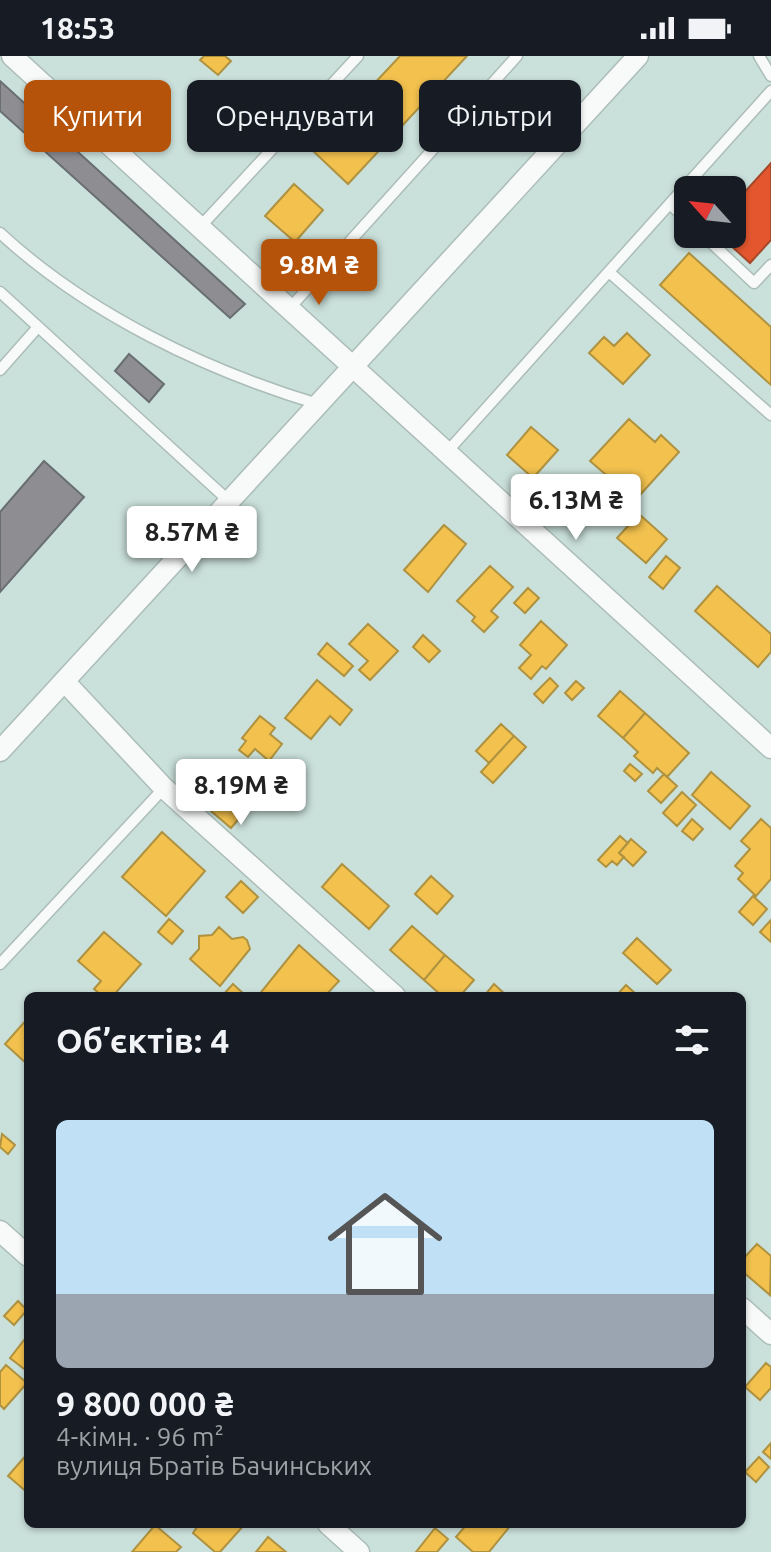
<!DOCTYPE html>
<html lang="uk">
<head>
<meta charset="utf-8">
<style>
  body { margin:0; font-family:Ubuntu,sans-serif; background:#242831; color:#f1f3f6; height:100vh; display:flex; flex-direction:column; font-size:30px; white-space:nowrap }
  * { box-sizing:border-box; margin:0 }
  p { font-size:26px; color:#9ea1a6 }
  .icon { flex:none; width:44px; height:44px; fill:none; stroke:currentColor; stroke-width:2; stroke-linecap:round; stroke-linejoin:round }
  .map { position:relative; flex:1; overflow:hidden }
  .details { position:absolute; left:24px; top:936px; width:722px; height:536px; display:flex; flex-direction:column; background:#171b24; border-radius:12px; box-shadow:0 2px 6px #0004 }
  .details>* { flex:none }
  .hud { position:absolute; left:24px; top:24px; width:724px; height:72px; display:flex; gap:16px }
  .needle { width:52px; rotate:297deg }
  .tools { position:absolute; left:674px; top:120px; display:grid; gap:16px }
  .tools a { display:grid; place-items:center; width:72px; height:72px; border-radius:12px; background:#171b24; box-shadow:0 2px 6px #0004; font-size:40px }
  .price { position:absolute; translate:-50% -68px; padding:0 18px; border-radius:8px; background:#fff; color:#222; font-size:26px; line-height:52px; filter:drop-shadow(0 2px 4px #0008) }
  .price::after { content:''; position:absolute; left:50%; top:48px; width:24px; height:18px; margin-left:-12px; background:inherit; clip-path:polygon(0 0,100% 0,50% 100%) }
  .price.on { background:#b45309; color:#fff }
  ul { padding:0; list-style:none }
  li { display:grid; align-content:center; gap:16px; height:424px; padding:0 32px }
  li span { display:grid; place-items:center; height:248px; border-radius:12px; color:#555 }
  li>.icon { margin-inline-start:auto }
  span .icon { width:144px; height:144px; fill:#fffc; stroke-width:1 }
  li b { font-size:34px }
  h2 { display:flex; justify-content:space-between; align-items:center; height:96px; padding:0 32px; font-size:34px }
  .pill { padding:0 28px; border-radius:12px; background:#171b24; box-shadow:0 2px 6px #0004; font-size:28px; line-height:72px }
  .pill.on { background:#b45309; color:#fff }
  .status { display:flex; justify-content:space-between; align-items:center; height:56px; padding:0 40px; background:#171b24; direction:ltr }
  .status svg { height:22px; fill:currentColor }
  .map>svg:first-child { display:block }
  .homes { fill:#f2c14e; stroke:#af9240; stroke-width:2 }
  .shops { fill:#e4572e; stroke:#a6482a; stroke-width:2 }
  .industry { fill:#8d8d92; stroke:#696e70; stroke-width:2 }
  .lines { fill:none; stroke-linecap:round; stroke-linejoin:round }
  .lane-casing { stroke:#acbdb8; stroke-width:13 }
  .street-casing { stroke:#acbdb8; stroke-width:23 }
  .lane { stroke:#f7faf9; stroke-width:10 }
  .street { stroke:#f7faf9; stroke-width:20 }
</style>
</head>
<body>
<div class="status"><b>18:53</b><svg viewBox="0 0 49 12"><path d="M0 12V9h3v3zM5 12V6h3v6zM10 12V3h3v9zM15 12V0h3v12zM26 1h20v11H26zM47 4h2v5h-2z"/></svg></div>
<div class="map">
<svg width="771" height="1496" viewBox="0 0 771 1496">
  <rect width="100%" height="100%" fill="#cae0da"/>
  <path class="homes" d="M 204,0 L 225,0 L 231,5 L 218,19 L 200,4 Z
    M 400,0 L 467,0 L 348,128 L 312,94 Z
    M 294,128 L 323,154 L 295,186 L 265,160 Z
    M 689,197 L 771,271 L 771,329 L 660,229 Z
    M 627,277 L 650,299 L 623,328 L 589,297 L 604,281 L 614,290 Z
    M 629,363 L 655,386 L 661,379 L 679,396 L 639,440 L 623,425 L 619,430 L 590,405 Z
    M 531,371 L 558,394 L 533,422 L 507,399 Z
    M 639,458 L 667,483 L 646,507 L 617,482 Z
    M 444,469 L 466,488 L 428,536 L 404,514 Z
    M 666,500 L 680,512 L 663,533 L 649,521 Z
    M 490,510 L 513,531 L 491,555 L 498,561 L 484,576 L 472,565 L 475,561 L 457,545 Z
    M 717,530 L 771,578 L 771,596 L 758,611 L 695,555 Z
    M 528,532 L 539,542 L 525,557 L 514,547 Z
    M 541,565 L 567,589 L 546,613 L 542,610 L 531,623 L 519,612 L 531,599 L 520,589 Z
    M 368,568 L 398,595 L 370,624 L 359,614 L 368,605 L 349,588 Z
    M 423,579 L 440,595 L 429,606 L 413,591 Z
    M 327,587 L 353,610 L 344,620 L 318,598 Z
    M 550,622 L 558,630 L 543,647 L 534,638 Z
    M 317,624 L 352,654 L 340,669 L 330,660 L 311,683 L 285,662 Z
    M 576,625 L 584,632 L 572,644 L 565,637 Z
    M 620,635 L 645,657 L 623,682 L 598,660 Z
    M 645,657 L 689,697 L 667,721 L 657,712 L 653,717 L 634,700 L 638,696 L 623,682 Z
    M 260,660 L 275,672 L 270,678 L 282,688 L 269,705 L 255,693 L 248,701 L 239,694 L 246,685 L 242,682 Z
    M 501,668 L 514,680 L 489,707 L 476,695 Z
    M 514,680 L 526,691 L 493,727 L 481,716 Z
    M 630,708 L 642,718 L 635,725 L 624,715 Z
    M 239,710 L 265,732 L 231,772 L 191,738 L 209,716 L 224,729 Z
    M 711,716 L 750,750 L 730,773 L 692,739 Z
    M 664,718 L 677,730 L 661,747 L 648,735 Z
    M 682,736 L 696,749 L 677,770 L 663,757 Z
    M 692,763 L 703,773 L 693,784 L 682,775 Z
    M 761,763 L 771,772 L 771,823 L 756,840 L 738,823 L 743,817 L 735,810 L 750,793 L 741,785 Z
    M 162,776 L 205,815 L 166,860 L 122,821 Z
    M 620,780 L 628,787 L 619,797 L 624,801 L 617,809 L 612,805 L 606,811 L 598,804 Z
    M 631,783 L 646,796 L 633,810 L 619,797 Z
    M 342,808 L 389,850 L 369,873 L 322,831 Z
    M 431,820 L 453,840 L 437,858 L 415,838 Z
    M 241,825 L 258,841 L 243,857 L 226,841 Z
    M 753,840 L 767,853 L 753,869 L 739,856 Z
    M 169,863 L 183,875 L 172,888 L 158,876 Z
    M 771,864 L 771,886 L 760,876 Z
    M 412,870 L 445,899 L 424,924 L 390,894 Z
    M 219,871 L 232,883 L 243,881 L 247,884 L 250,893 L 220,930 L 190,903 L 199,893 L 199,880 L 212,879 Z
    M 104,876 L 141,908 L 113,940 L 102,940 L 94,933 L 101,925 L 78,905 Z
    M 637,882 L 671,914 L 657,928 L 623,897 Z
    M 299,889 L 339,925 L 325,940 L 258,940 Z
    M 445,899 L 474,924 L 460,940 L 442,940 L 424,924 Z
    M 233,928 L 246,940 L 222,940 Z
    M 494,928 L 507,940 L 484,940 Z
    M 626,929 L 637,939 L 637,940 L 616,940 Z
    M 28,962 L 28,1009 L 5,988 Z
    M 2,1078 L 15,1089 L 8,1098 L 0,1091 Z
    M 757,1188 L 771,1200 L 770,1239 L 742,1215 L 742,1204 Z
    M 18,1245 L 27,1254 L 14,1269 L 4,1260 Z
    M 28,1279 L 28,1316 L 10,1302 Z
    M 766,1307 L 771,1311 L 771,1332 L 760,1344 L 745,1331 Z
    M 6,1309 L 27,1327 L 4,1353 L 0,1349 L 0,1316 Z
    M 771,1387 L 771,1403 L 763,1396 Z
    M 28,1397 L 28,1437 L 8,1420 Z
    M 759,1401 L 769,1411 L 756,1426 L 745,1416 Z
    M 194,1468 L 245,1468 L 220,1496 L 215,1496 L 193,1477 L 197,1471 Z
    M 467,1468 L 510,1468 L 511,1469 L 489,1496 L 473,1496 L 456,1481 Z
    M 155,1469 L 181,1491 L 176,1496 L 132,1496 Z
    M 435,1472 L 448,1483 L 437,1496 L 416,1496 Z
    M 268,1481 L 286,1496 L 256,1496 Z"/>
  <path class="shops" d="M 771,107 L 771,184 L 750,207 L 718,178 L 732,178 L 732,150 Z"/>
  <path class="industry" d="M 0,25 L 245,248 L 230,262 L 0,55 Z
    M 129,298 L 164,328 L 149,346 L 115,315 Z
    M 44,405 L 84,441 L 0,536 L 0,456 Z"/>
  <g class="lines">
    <g class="lane-casing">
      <path id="lane" d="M 759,0 L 771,20
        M 670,148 L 688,165
        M 200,171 L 358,0
        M 0,177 C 88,258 205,314 318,348
        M 702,178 L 754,227 L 771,209
        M 609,216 L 771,359
        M 0,236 L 229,445
        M 289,253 L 517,0
        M 0,314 L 38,271
        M 446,397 L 771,35
        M 0,908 L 164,732"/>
    </g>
    <g class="street-casing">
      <path id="street" d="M 12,0 L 771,692
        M 64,625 L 164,732 L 395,940
        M 0,695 L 638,0
        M 0,1175 L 28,1200
        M 742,1252 L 771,1278
        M 328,1468 L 359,1496"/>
    </g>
    <use href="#lane" class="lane"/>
    <use href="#street" class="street"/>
  </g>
</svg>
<div class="tools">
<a><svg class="needle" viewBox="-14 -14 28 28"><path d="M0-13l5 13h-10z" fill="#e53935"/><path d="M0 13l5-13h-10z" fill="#9ea1a6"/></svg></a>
</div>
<b class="price on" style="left:319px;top:251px">9.8M ₴</b>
<b class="price" style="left:576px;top:486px">6.13M ₴</b>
<b class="price" style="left:192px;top:518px">8.57M ₴</b>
<b class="price" style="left:241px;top:771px">8.19M ₴</b>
<div class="hud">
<a class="pill on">Купити</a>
<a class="pill">Орендувати</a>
<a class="pill">Фільтри</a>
</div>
<section class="details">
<h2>Об’єктів: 4<svg class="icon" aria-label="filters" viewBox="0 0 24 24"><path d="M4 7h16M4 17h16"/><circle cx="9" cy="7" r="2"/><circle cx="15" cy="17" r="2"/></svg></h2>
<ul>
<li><span style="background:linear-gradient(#bfe0f5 70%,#9aa5b1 0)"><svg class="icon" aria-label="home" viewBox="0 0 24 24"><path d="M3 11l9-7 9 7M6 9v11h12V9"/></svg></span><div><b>9 800 000 ₴</b><p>4-кімн. · 96 m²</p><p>вулиця Братів Бачинських</p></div></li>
</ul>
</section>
</div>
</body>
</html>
